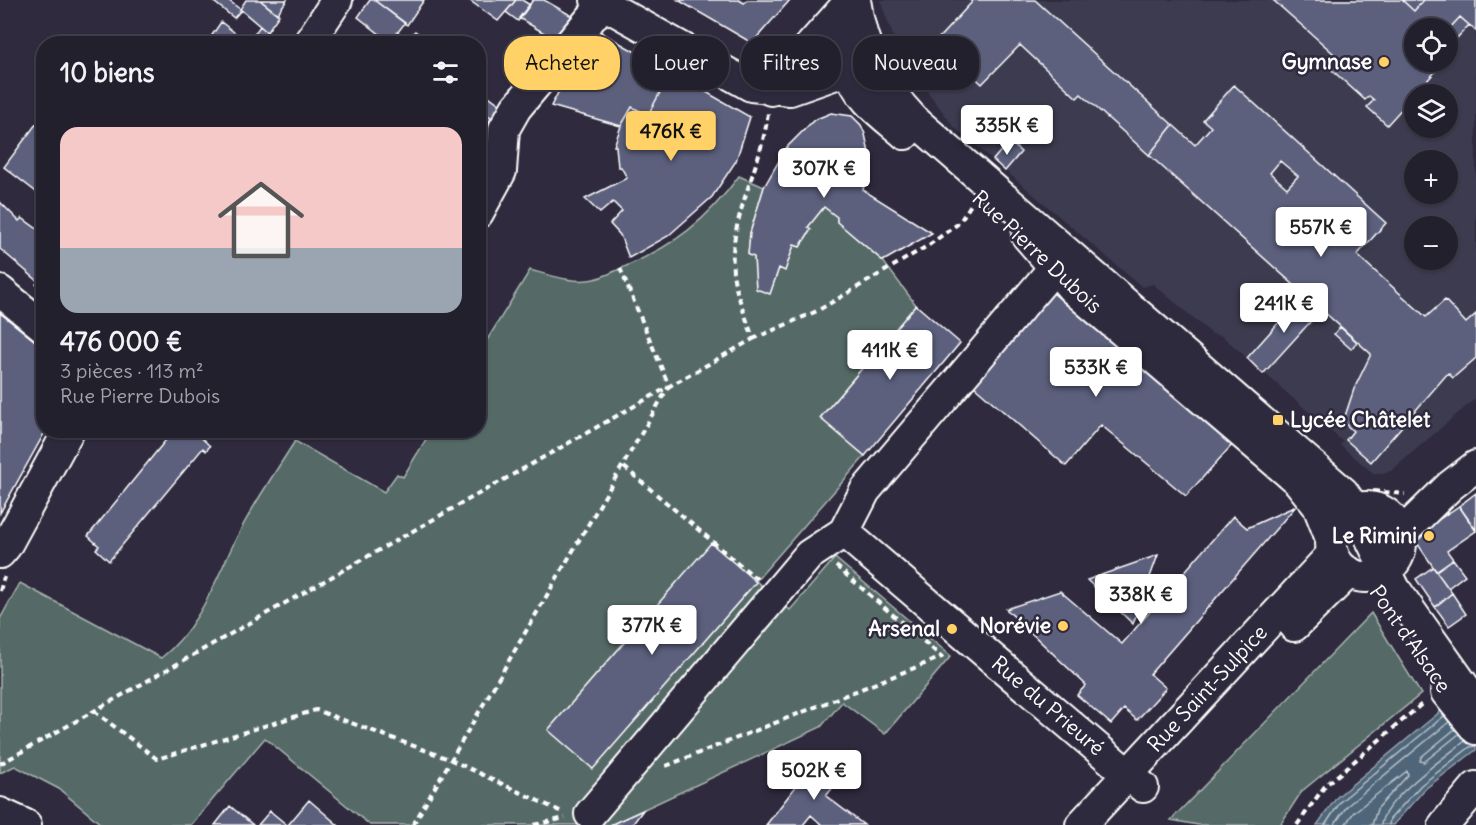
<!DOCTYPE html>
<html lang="fr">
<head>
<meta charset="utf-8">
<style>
  body { margin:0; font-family:Delius,sans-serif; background:#2f2d3a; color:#f1f3f6; height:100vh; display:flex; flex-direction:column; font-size:22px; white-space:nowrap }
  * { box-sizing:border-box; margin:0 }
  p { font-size:20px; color:#a3a3aa }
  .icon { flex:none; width:33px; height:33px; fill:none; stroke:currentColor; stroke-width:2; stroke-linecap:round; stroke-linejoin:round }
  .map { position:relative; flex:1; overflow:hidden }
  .drawer { position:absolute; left:36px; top:36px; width:450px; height:402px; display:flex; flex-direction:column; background:#23202e; border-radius:24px; box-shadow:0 2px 4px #0004,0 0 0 2px #403e4a }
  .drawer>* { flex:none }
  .banner { position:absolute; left:504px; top:36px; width:570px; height:54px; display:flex; gap:12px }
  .buttons { position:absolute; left:1404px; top:18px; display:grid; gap:12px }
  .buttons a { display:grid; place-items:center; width:54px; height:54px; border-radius:50%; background:#23202e; box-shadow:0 2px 4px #0004,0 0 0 2px #403e4a; font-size:30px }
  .price { position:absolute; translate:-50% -51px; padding:0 14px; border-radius:6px; background:#fff; color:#222; font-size:20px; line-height:39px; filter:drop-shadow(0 2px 3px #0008) }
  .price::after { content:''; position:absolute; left:50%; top:36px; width:18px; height:14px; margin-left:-9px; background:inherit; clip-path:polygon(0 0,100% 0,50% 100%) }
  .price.selected { background:#ffd166; color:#111 }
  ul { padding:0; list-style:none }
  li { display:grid; align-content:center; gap:12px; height:318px; padding:0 24px }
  li span { display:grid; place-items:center; height:186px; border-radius:18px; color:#555 }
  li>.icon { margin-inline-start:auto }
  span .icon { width:108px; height:108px; fill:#fffc; stroke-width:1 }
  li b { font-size:26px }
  h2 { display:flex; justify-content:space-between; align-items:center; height:72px; padding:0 24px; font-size:26px }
  .chip { padding:0 21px; border-radius:24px; background:#23202e; box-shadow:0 2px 4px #0004,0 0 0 2px #403e4a; font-size:21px; line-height:54px }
  .chip.selected { background:#ffd166; color:#111 }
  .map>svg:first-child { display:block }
  .built { fill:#3c3a50; fill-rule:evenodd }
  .green { fill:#556b66; stroke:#aab5b2; stroke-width:1.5 }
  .water { fill:#4f667a; stroke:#95a3af; stroke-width:1.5 }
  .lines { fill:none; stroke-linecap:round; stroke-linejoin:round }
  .shore { stroke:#b9c2ca; stroke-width:1.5 }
  .building { fill:#5c607d; stroke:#fff; stroke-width:1.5; fill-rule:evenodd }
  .minor-casing { stroke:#fff; stroke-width:34 }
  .path { stroke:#fff; stroke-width:4; stroke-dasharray:6 4.5; stroke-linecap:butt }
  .minor { stroke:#2f2a3d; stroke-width:30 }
  .poi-dot { fill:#ffd166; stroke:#2f2a3d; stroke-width:2 }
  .labels { text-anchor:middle; stroke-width:5; stroke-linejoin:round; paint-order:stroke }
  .poi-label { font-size:21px; font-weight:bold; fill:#fff; stroke:#2f2a3d; text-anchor:end }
  .street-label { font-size:21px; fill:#fff; stroke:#2f2a3d }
</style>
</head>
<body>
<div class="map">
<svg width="1476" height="825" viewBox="0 0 1476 825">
  <rect width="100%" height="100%" fill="#2f2a3d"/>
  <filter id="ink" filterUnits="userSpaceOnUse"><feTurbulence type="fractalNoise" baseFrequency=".0167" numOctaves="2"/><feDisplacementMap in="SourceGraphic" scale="12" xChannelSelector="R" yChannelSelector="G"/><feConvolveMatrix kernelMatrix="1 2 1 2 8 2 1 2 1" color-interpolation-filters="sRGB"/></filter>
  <g filter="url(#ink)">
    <path class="built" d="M 880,0 L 1476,0 L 1476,398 L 1391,471 L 1379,474 L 1373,473 L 1340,445 L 1343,442 L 1222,336 L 1212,334 L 1153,284 L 1142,287 L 954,127 L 900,55 ZM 1414,28 L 1448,28 L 1448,62 L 1414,62 ZM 1414,94 L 1448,94 L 1448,128 L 1414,128 ZM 1414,160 L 1448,160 L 1448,194 L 1414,194 ZM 1414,226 L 1448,226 L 1448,260 L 1414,260 Z"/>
    <path class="green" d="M 739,176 L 764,187 L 750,233 L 748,254 L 754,257 L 757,289 L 770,293 L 779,268 L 785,270 L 794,245 L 800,246 L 811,230 L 808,227 L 824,207 L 837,217 L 837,222 L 883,261 L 916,305 L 820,418 L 865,456 L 756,581 L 790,610 L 835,558 L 951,656 L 885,734 L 842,702 L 821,727 L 610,825 L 370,825 L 265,738 L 191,825 L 102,825 L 59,789 L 15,766 L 0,773 L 0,619 L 20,583 L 161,658 C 201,627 217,575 240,531 C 256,500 276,471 295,441 L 384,492 L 397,474 L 403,477 L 431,431 L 478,430 L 479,353 L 530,270 C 549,275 575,284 594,279 C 604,277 615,271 624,267 C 675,245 706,221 739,176 Z
      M 1371,613 L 1421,694 L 1302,791 L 1280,825 L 1198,825 L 1171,820 Z"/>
    <path class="water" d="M 1476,682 L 1476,750 L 1425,789 L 1393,825 L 1317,825 L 1337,797 Z"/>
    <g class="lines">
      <path class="shore" d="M 1455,729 L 1421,757 L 1420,761 L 1424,762 L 1459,734
        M 1325,825 L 1341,801 L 1444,716
        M 1334,825 L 1347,806 L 1449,722
        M 1345,825 L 1354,812 L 1407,771 L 1408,775 L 1377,809 L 1372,825
        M 1381,825 C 1382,801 1446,756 1465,741
        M 1389,825 L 1390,819 L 1421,785 L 1470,747 L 1476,746"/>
    </g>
    <path class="building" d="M 215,0 L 228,0 L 241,10 L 234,18 L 214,2 Z
      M 246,0 L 260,0 L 279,15 L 267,32 L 240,9 Z
      M 260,0 L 287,0 L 277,14 Z
      M 370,0 L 374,0 L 405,23 L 390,42 L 358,17 Z
      M 374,0 L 424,0 L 407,25 Z
      M 469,0 L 516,0 L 498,21 Z
      M 516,0 L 522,0 L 530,5 L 518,21 L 506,12 Z
      M 533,0 L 544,0 L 572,16 L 554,39 L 519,18 Z
      M 678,0 L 739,0 L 744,3 L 747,0 L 790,0 L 752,43 Z
      M 970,0 L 1035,0 L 1173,125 L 1149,155 L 1081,94 L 1077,98 L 1020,45 L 982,84 L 936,41 L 972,2 Z
      M 1273,0 L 1402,0 L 1414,11 L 1424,0 L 1476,0 L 1476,31 L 1460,17 L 1448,30 L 1457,38 L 1448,49 L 1448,28 L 1414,28 L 1414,62 L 1444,62 L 1387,125 L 1367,107 L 1374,100 L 1369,96 L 1365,100 L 1324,63 L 1333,53 Z
      M 1402,0 L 1424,0 L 1414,11 Z
      M 1460,17 L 1469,25 L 1457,38 L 1448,30 Z
      M 221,22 L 248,43 L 260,26 L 267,32 L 258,44 L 206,44 Z
      M 415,31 L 429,42 L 427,44 L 418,44 L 410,37 Z
      M 602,33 L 671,72 L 648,115 L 632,107 L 621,126 L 551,106 L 569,72 L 567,71 L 584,44 L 589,47 L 595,45 Z
      M 671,72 L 750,117 L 736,161 L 712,197 L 668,236 L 629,258 L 620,235 L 610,224 L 622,211 L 613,202 L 600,213 L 585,199 L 627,178 L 621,167 L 618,167 L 616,146 L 614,146 L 621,126 L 632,107 L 648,115 Z
      M 1234,85 L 1386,223 L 1357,255 L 1426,317 L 1445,300 L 1466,323 L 1476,314 L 1476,358 L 1453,378 L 1448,373 L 1371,462 L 1346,440 L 1353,431 L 1343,422 L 1354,389 L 1371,354 L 1149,155 L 1173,125 L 1195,145 L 1211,127 L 1203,120 ZM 1280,161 L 1298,176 L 1287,188 L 1270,173 Z
      M 478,88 L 502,106 L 492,118 L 478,108 Z
      M 482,111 L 492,118 L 478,135 L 478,116 Z
      M 831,113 L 852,116 L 861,125 L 865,134 L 870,158 L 863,190 L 932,233 L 883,261 L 837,222 L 837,217 L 824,207 L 808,227 L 811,229 L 800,247 L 794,245 L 785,271 L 779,268 L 770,294 L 756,289 L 754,257 L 748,255 L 750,233 L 764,187 L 787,147 L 814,120 Z
      M 36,124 L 44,130 L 44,198 L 4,167 Z
      M 1009,141 L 1021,152 L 1005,171 L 993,160 Z
      M 0,202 L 19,221 L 22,218 L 44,234 L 44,290 L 36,284 L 39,282 L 0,249 Z
      M 1053,293 L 1232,445 L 1186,496 L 1101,425 L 1066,466 L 974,386 Z
      M 1304,294 L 1321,310 L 1263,374 L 1247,358 Z
      M 916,305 L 960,343 L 865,456 L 820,418 Z
      M 0,313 L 44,348 L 44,430 L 46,430 L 0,513 Z
      M 1340,327 L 1357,342 L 1351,349 L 1334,334 Z
      M 174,430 L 193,430 L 210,446 L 206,451 L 203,448 L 109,561 L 96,549 L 99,546 L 88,536 Z
      M 1476,493 L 1476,530 L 1459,506 Z
      M 1296,506 L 1150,674 L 1166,688 L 1137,720 L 1124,709 L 1111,724 L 1077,695 L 1086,685 L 1006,609 L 1060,591 L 1122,644 L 1233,516 L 1247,528 Z
      M 1459,506 L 1476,531 L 1447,551 L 1453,559 L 1436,571 L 1413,537 Z
      M 711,543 L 756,582 L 593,769 L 548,730 Z
      M 1158,555 L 1133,624 L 1087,580 Z
      M 1453,559 L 1465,575 L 1448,588 L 1436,571 Z
      M 1433,567 L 1452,593 L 1435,607 L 1416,579 Z
      M 1452,593 L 1466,614 L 1449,626 L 1435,607 Z
      M 818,758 L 842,776 L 826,796 L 864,825 L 822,825 L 811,815 L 803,825 L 766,825 Z
      M 309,800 L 338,825 L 288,825 Z
      M 230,806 L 253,825 L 215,825 Z
      M 643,810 L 632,825 L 610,825 Z
      M 270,811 L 287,825 L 258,825 Z"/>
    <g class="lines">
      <g class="minor-casing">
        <g id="minor">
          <path d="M 596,0 L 751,86 L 790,90 L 850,69"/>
          <path d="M 855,0 C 862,50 880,84 914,120 L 1343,492 L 1360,517 L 1395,589 L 1476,703"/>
          <path d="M 846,27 C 847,41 847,56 850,70 C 857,98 884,116 905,134"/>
          <path d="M 308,44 L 337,0"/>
          <path d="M 771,90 L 844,8"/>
          <path d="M 478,213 L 501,171 L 504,129 L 516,108 L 603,4"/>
          <path d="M 1027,236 L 1072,288 L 1298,481 L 1318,506 L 1331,539"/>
          <path d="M 0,291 L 44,327"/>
          <circle cx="1366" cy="542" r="35"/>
          <path id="s1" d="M 844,532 L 1143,787"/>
          <path d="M 1400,535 L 1450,486 L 1476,466"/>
          <path d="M 0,553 L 6,546 L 69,430"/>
          <path d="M 1294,626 L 1349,572"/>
          <path d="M 1446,692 L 1476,729"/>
          <path d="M 0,813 L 26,825"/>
          <path d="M 590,814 L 809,555 L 844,532 L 865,491 L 1053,269"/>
          <path id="s2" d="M 1081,825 L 1333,553"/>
          <path d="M 1444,825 L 1476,787"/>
        </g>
      </g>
      <path class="path" d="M 753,339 L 817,311 L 929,245 L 959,223 L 972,203
        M 624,467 L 757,579
        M 1373,491 L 1405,494
        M 0,591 L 4,577
        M 94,711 L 157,759 L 316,710 L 449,759 L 564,813
        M 0,764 L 753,339 C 747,318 735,293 733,272 C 729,216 762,167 768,113
        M 666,766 L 942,657 L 836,566
        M 413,825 L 669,386 L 620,268
        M 534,825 L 565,818
        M 1297,825 L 1325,786 L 1423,703"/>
      <use href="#minor" class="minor"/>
    </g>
  </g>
  <g class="poi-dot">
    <circle cx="1384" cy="62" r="6"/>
    <rect x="1272" y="414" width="12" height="12" rx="3"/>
    <circle cx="1429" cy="536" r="6"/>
    <circle cx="1063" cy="626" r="6"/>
    <circle cx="952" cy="629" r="6"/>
  </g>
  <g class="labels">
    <g class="poi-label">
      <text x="1372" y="69">Gymnase</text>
      <text x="1290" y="427" text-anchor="start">Lycée Châtelet</text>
      <text x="1417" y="543">Le Rimini</text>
      <text x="1051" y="633">Norévie</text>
      <text x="940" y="636">Arsenal</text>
    </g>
    <g class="street-label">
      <text transform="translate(1037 252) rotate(43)" y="7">Rue Pierre Dubois</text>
      <text transform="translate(1410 639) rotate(55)" y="7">Pont d'Alsace</text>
      <text dy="7" stroke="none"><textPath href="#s2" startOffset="186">Rue Saint-Sulpice</textPath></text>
      <text dy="7" stroke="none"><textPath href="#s1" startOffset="268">Rue du Prieuré</textPath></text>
    </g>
  </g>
</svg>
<div class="buttons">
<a><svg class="icon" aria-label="locate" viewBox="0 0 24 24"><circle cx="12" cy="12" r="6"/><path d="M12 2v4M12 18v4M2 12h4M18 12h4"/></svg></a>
<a><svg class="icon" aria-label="layers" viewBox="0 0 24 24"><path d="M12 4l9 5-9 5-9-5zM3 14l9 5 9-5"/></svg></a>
<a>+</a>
<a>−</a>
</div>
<b class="price" style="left:1007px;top:156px">335K €</b>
<b class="price selected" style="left:671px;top:162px">476K €</b>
<b class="price" style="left:824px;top:199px">307K €</b>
<b class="price" style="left:1321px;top:258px">557K €</b>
<b class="price" style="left:1284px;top:334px">241K €</b>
<b class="price" style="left:890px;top:381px">411K €</b>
<b class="price" style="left:1096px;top:398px">533K €</b>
<b class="price" style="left:1141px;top:625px">338K €</b>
<b class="price" style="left:652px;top:656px">377K €</b>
<b class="price" style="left:814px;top:801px">502K €</b>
<div class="banner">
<a class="chip selected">Acheter</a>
<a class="chip">Louer</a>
<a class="chip">Filtres</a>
<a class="chip">Nouveau</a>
</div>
<section class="drawer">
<h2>10 biens<svg class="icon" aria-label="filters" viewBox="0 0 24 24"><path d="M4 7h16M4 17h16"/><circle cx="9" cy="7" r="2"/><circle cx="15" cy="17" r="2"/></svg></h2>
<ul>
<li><span style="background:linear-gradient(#f6c9c9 65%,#9aa5b1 0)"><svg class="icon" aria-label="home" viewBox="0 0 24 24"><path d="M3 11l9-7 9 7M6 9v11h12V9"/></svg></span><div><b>476 000 €</b><p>3 pièces · 113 m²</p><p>Rue Pierre Dubois</p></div></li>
</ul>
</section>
</div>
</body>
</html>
